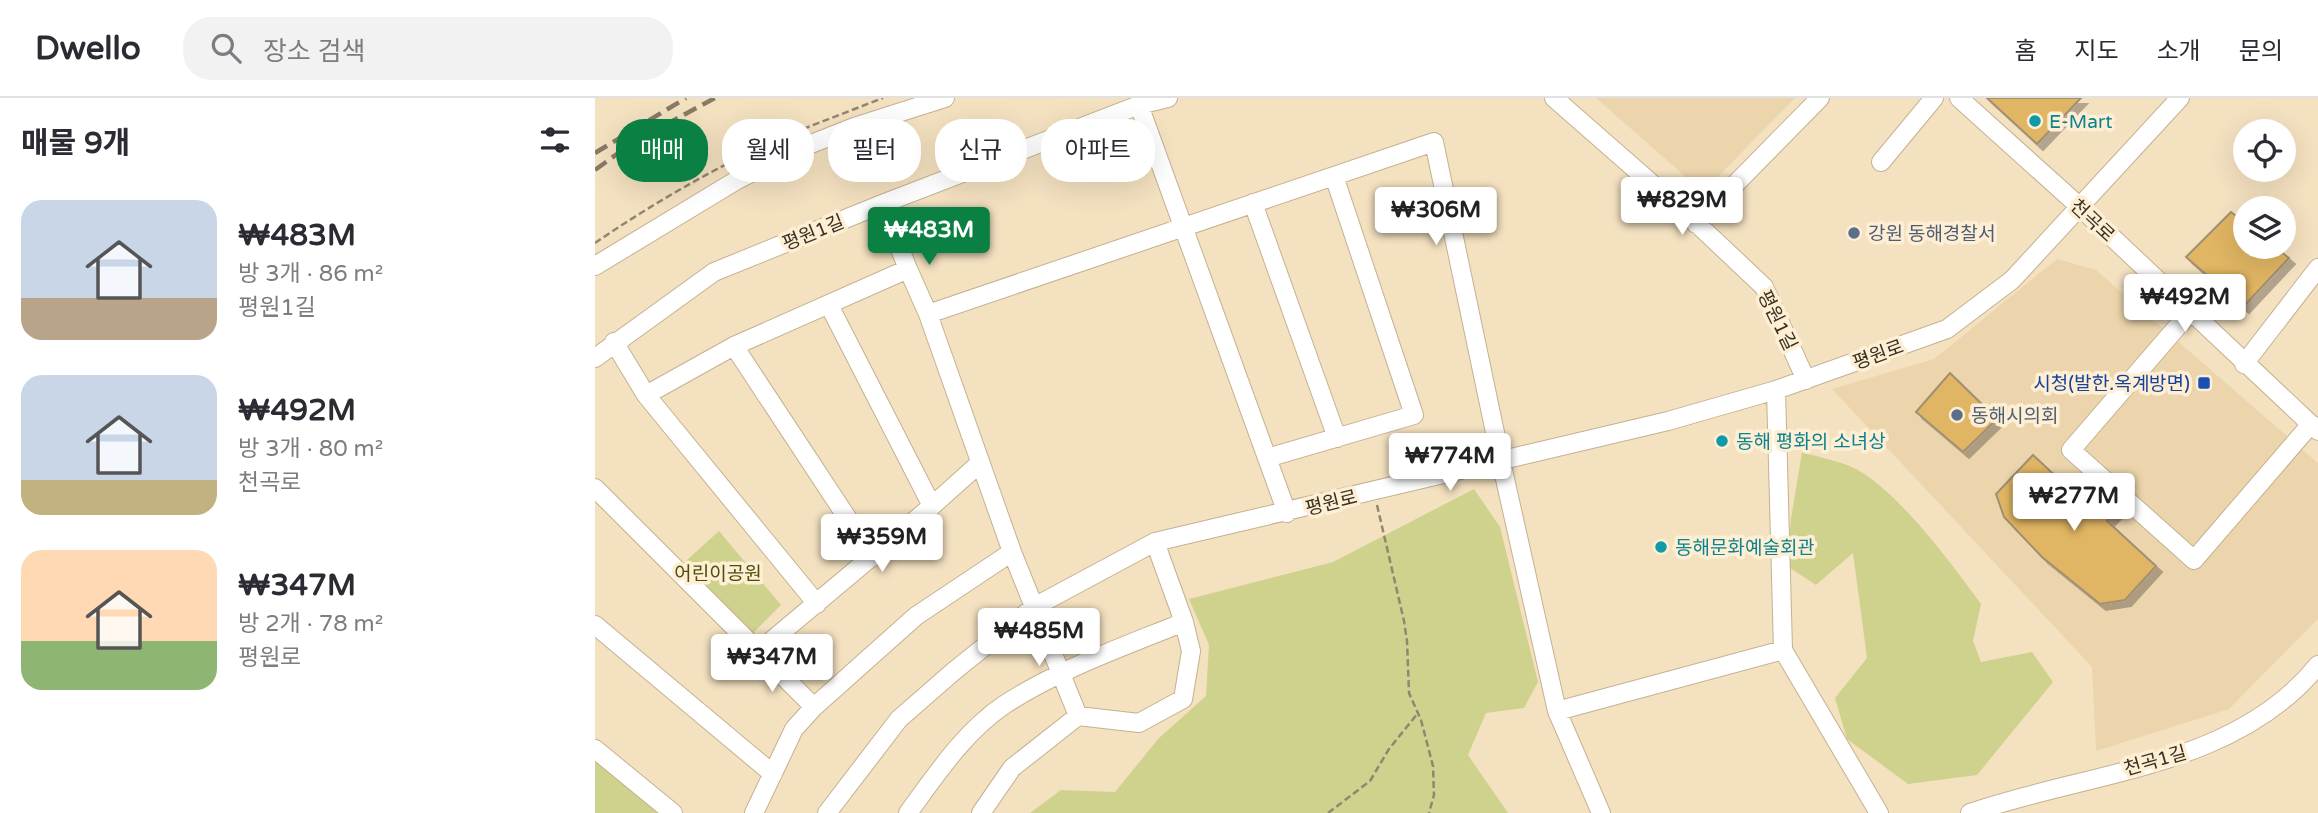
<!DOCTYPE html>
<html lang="ko">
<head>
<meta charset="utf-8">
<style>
  body { margin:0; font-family:"Varela Round","Noto Sans KR",sans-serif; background:#f2f2f3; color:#2b2b33; height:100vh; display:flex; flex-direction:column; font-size:26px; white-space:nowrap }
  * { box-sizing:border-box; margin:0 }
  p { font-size:23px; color:#7c7c81 }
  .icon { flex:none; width:38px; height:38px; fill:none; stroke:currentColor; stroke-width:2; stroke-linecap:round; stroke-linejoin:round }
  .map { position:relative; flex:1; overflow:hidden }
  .drawer { display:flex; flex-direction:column; background:#fff; width:595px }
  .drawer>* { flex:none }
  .top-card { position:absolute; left:21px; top:21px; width:665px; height:63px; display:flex; gap:14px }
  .controls { position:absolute; left:1638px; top:21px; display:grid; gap:14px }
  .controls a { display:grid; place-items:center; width:63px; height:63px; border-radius:50%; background:#fff; box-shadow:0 7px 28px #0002; font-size:35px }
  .price { position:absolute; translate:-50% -60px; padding:0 16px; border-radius:7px; background:#fff; color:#222; font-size:23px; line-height:46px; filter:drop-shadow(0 2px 4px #0008) }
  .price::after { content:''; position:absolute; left:50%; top:42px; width:21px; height:16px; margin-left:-10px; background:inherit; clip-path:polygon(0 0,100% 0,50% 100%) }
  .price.selected { background:#0b8043; color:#fff }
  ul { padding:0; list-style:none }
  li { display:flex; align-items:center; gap:21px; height:175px; padding:0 21px }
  li span { display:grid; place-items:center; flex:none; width:196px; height:140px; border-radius:21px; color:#555 }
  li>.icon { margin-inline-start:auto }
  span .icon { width:84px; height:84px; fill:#fffc; stroke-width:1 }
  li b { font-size:30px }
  h2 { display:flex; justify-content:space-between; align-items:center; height:84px; padding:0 21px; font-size:30px }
  .pill { padding:0 24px; border-radius:28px; background:#fff; box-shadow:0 7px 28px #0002; font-size:24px; line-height:63px }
  .pill.selected { background:#0b8043; color:#fff }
  header { display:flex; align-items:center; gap:42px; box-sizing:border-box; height:98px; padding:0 35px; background:#fff; border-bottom:2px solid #e1e1e2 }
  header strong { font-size:33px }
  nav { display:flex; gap:38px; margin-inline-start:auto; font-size:24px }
  .search { width:490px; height:63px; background:#f2f2f3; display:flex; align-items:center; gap:18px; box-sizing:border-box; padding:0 24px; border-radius:28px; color:#7c7c81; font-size:26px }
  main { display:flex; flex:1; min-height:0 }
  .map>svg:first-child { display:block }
  .built { fill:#ecd5ad }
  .green { fill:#ced28c }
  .building { fill:#e0b564; stroke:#a18f71; stroke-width:2; filter:url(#shadow) }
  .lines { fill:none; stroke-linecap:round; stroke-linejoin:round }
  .minor-casing { stroke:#c4b191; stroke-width:20 }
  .path { stroke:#938670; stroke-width:2.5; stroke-dasharray:7 3.5; stroke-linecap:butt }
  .minor { stroke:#fff; stroke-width:18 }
  .rail { stroke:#877b66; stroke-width:4.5; stroke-dasharray:14 7; stroke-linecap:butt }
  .culture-dot { fill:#0f9aa8; stroke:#feefd4; stroke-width:2.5 }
  .service-dot { fill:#5c6f8a; stroke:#feefd4; stroke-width:2.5 }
  .transit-dot { fill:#1a4fb4; stroke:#feefd4; stroke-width:2.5 }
  .labels { text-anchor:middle; stroke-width:7; stroke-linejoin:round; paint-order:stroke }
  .culture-label { font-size:19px; fill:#0d838f; stroke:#feefd4; text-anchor:start }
  .street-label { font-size:19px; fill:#383124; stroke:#feefd4 }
  .service-label { font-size:19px; fill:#4e5e75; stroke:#feefd4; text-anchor:start }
  .transit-label { font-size:19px; fill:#164399; stroke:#feefd4; text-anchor:end }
  .park-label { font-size:19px; fill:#4c4e0a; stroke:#feefd4 }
</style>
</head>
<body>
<header>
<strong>Dwello</strong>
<div class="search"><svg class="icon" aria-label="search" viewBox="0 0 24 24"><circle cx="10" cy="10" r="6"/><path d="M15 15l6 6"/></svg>장소 검색</div>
<nav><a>홈</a><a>지도</a><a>소개</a><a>문의</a></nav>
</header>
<main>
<section class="drawer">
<h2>매물 9개<svg class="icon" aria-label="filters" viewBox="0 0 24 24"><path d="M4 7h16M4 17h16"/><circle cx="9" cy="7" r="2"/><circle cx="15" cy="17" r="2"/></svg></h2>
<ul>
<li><span style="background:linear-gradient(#c9d6e8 70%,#b9a48a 0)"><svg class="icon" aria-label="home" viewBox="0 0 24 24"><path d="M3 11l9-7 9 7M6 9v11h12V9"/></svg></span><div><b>₩483M</b><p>방 3개 · 86 m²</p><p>평원1길</p></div></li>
<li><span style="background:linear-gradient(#c9d6e8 75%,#c2b280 0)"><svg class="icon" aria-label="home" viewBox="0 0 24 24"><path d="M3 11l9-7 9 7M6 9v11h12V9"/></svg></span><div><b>₩492M</b><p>방 3개 · 80 m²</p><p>천곡로</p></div></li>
<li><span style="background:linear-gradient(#ffd9b3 65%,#8fb573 0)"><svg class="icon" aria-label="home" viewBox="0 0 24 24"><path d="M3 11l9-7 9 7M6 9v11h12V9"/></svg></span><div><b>₩347M</b><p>방 2개 · 78 m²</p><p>평원로</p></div></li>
</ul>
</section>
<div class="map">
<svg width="1723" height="715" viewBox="0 0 1723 715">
  <defs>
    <filter id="shadow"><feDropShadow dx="6" dy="6" stdDeviation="0" flood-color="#0004"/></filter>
  </defs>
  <rect width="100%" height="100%" fill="#f4e1c0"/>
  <path class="built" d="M 1001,0 L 1200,0 L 1108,94 Z
    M 1462,161 L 1501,172 L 1723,365 L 1723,521 L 1634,611 L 1501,653 L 1497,569 L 1237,291 L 1339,261 Z"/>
  <path class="green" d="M 1207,354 C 1225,360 1247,363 1263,372 C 1307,398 1356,465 1386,506 L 1378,543 L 1386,564 L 1437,554 L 1458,584 L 1382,677 L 1313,686 L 1252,641 L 1240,600 L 1272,560 L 1258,455 L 1221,487 L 1192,468 L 1196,421 Z
    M 879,391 L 905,429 L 943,584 L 929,610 L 891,615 L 873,657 L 913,715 L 435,715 L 466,692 L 520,694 L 564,640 L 611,598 L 614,547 L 594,501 L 738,464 Z
    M 124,433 L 186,507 L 151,542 L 81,472 Z
    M 0,653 L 78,715 L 0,715 Z"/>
  <path class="building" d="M 1392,0 L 1486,0 L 1442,46 Z
    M 1636,114 L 1650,125 L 1650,149 L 1680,149 L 1694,160 L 1648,209 L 1591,159 Z
    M 1355,275 L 1402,321 L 1368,354 L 1321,314 Z
    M 1438,357 L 1486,402 L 1502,388 L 1525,410 L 1512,423 L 1561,468 L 1530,502 L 1505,506 L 1447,459 L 1409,419 L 1401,396 Z"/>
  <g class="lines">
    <g class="minor-casing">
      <path id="minor" d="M 959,0 L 1096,120 L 1169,189 L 1211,282
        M 1364,0 L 1485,109 L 1723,333
        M 544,7 L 692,415
        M 1286,64 L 1339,0
        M 658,105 L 742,340
        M 287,106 L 313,171
        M 1101,126 L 1225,0
        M 0,168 L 142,82 L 211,48 L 259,29 L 350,0
        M 234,207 L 337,408
        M 1595,214 L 1476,352 L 1599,462 L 1716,326
        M 333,216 L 839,44 L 906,363 L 962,613 L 1006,715
        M 19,244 L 51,297 L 139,248 L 313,171 L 333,216 L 417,454 L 483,618
        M 139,248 L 278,459
        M 0,260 L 119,174 L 287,106 L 544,7 L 573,0
        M 1649,266 L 1723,170
        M 1181,292 L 1188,552 L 1284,715
        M 51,297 L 222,506
        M 672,360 L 819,317 L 739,78
        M 0,390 L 219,609
        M 560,444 L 589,524
        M 0,527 L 178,676
        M 163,554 L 337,408 L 385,365
        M 962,613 L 1188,552
        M 0,651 L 78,715
        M 159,715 L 199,631 L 219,609 L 321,518 L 417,454
        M 232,715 L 304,621 L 359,573 L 439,509 L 560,444 L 1073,323 L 1181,292 L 1352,231 L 1417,182 L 1585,0
        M 313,715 C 341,677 369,634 409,607 C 464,571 528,549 589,524 L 596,553 L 588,601 L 544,625 L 483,618 L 417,670 L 386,715
        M 1375,715 C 1492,674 1640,670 1723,567"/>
    </g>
    <path class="path" d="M 208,31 L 288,0
      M 0,145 C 63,102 131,63 202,33
      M 782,407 L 809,523 L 812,543 L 814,595 L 826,622 L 838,668 L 839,697 L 834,715
      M 733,715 L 775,683 L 794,651 L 823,615"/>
    <use href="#minor" class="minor"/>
    <path class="rail" d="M 0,55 L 91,0
      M 0,72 L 40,43 L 120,0"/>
  </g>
  <g class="culture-dot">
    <circle cx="1440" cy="23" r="7"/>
    <circle cx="1127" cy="343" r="7"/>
    <circle cx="1066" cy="449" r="7"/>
  </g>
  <g class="service-dot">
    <circle cx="1259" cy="135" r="7"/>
    <circle cx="1362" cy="317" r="7"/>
  </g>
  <rect class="transit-dot" x="1602" y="278" width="14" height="14" rx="3.5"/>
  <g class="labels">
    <g class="culture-label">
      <text x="1454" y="30">E-Mart</text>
      <text x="1141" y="350">동해 평화의 소녀상</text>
      <text x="1080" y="456">동해문화예술회관</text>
    </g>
    <g class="street-label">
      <text transform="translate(1498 122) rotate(43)" y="7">천곡로</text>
      <text transform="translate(218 134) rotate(-22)" y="7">평원1길</text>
      <text transform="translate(1183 222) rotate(64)" y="7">평원1길</text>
      <text transform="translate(1283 256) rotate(-20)" y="7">평원로</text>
      <text transform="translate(736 404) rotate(-14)" y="7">평원로</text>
      <text transform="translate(1560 662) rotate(-16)" y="7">천곡1길</text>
    </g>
    <g class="service-label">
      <text x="1273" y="142">강원 동해경찰서</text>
      <text x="1376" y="324">동해시의회</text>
    </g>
    <g class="transit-label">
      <text x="1595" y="292">시청(발한.옥계방면)</text>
    </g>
    <g class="park-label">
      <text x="123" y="482">어린이공원</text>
    </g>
  </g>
</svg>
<div class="controls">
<a><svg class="icon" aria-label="locate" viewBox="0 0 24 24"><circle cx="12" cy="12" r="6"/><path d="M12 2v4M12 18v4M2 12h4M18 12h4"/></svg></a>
<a><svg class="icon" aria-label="layers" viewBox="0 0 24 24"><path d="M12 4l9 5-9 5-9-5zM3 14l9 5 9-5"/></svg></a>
</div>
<b class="price" style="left:1087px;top:139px">₩829M</b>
<b class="price" style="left:841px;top:149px">₩306M</b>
<b class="price selected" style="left:334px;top:169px">₩483M</b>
<b class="price" style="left:1590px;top:236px">₩492M</b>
<b class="price" style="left:855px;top:395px">₩774M</b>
<b class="price" style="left:1479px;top:435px">₩277M</b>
<b class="price" style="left:287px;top:476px">₩359M</b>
<b class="price" style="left:444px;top:570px">₩485M</b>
<b class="price" style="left:177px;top:596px">₩347M</b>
<div class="top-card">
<a class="pill selected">매매</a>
<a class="pill">월세</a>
<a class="pill">필터</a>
<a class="pill">신규</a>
<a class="pill">아파트</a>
</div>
</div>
</main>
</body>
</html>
